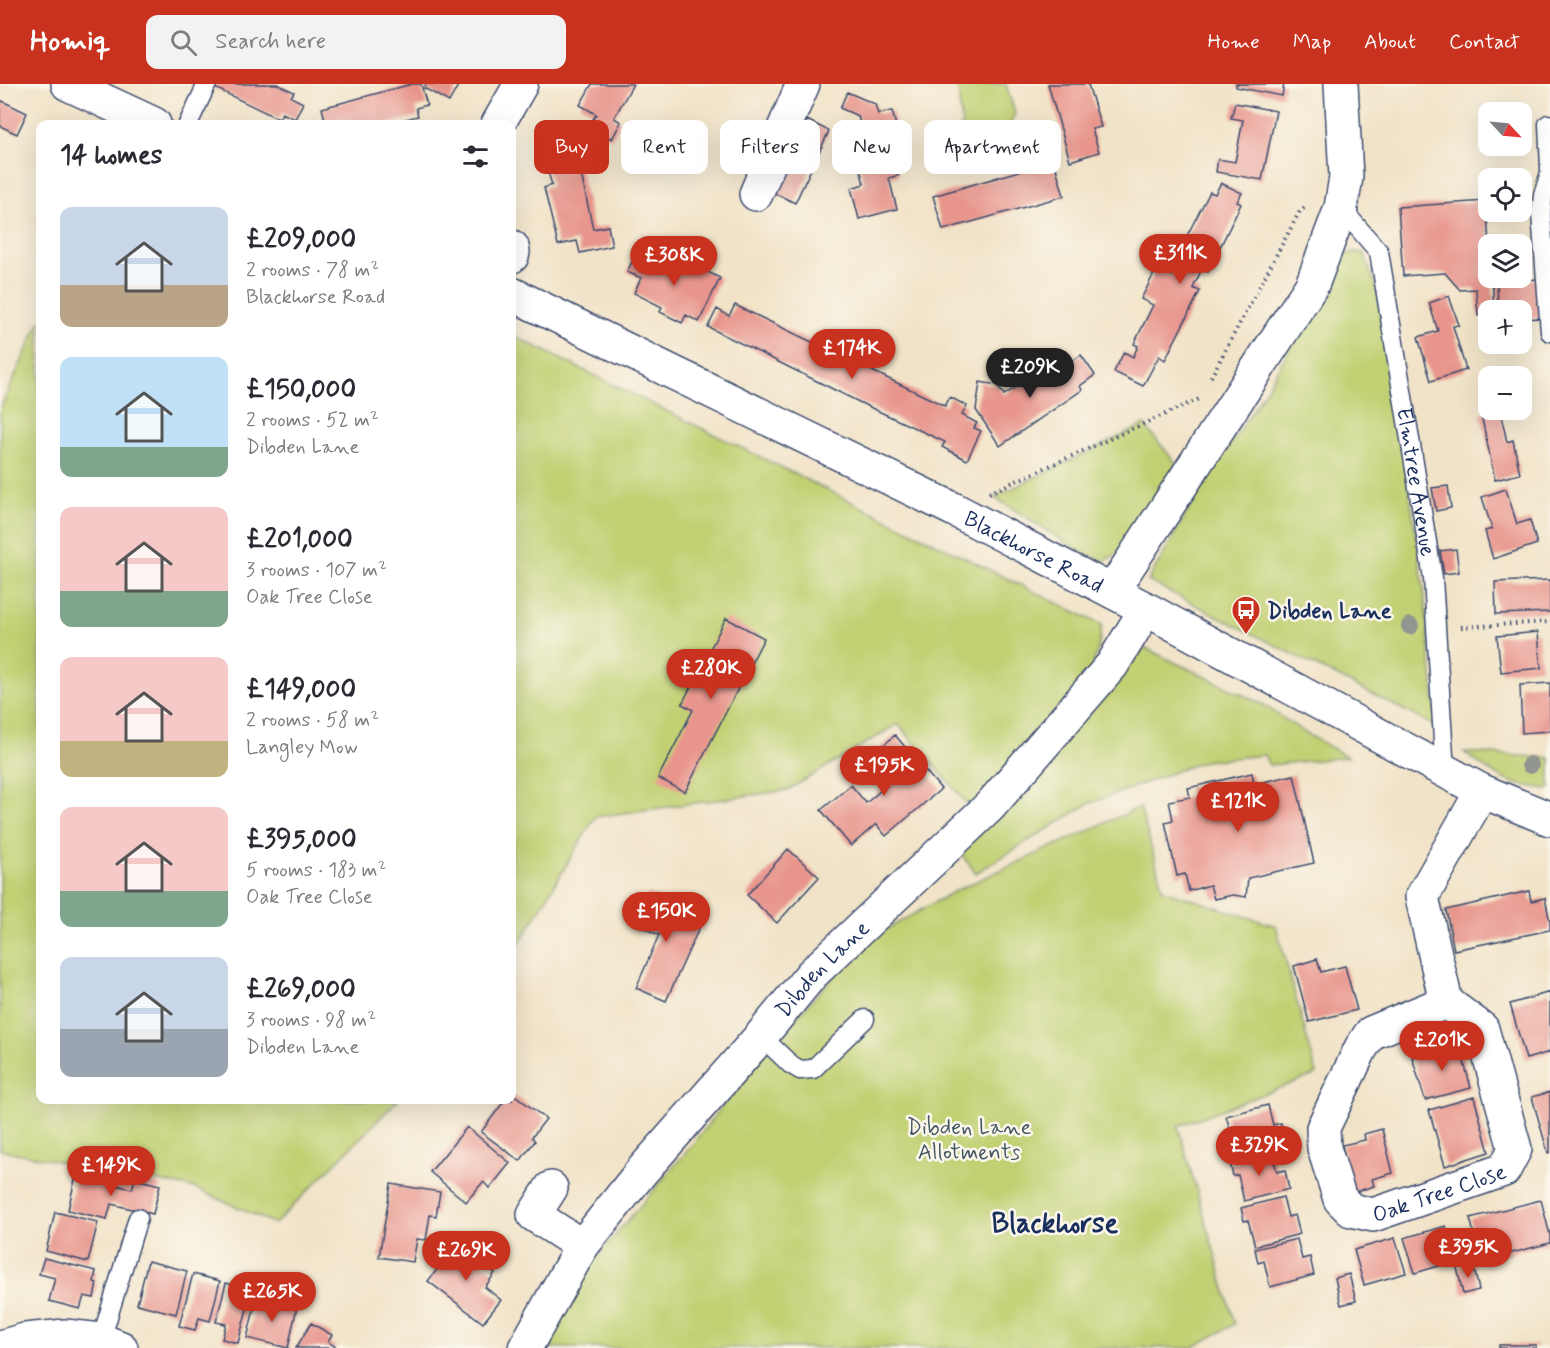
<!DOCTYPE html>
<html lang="en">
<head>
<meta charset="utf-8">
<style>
  body { margin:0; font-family:Mynerve,sans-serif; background:#f2f2f3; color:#2b2b33; height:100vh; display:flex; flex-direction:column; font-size:22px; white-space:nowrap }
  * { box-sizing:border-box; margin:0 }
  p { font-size:20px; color:#7c7c81 }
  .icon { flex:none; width:33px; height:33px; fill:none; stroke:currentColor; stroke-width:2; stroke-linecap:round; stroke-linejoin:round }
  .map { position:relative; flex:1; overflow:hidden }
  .sheet { position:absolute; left:36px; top:36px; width:480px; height:984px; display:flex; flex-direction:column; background:#fff; border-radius:12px; box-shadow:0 6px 24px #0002 }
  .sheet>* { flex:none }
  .banner { position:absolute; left:534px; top:36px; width:570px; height:54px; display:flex; gap:12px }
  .needle { width:39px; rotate:116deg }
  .fabs { position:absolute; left:1478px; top:18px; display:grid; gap:12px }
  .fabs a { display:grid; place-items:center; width:54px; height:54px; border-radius:12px; background:#fff; box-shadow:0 6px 24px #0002; font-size:30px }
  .price { position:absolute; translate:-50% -51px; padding:0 14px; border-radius:21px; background:#c8321e; color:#fff; font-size:20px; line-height:39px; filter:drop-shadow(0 2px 3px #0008) }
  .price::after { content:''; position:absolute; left:50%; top:36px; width:18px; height:14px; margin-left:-9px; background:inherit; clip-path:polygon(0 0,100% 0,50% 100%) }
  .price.current { background:#222; color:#fff }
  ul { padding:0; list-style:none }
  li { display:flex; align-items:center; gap:18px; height:150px; padding:0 24px }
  li span { display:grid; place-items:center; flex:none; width:168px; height:120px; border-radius:12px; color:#555 }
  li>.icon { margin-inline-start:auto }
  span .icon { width:72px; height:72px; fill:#fffc; stroke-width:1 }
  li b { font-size:26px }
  h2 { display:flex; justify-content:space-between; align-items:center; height:72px; padding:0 24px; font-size:26px }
  .chip { padding:0 21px; border-radius:12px; background:#fff; box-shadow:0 6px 24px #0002; font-size:21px; line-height:54px }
  .chip.current { background:#c8321e; color:#fff }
  header { display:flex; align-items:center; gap:36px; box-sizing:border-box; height:84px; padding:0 30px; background:#c8321e; color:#fff }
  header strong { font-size:28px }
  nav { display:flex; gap:33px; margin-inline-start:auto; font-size:21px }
  .search { width:420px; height:54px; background:#f2f2f3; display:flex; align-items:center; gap:15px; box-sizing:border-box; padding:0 21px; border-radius:12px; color:#7c7c81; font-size:22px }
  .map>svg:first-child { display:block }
  .green { fill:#c1d072; stroke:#6e8068; stroke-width:1.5 }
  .building { fill:#e8968d }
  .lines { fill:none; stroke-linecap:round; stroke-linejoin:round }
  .service-casing { stroke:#3b4a6e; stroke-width:21 }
  .minor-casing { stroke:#3b4a6e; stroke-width:36 }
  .path { stroke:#3b4a6e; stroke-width:4; stroke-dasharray:1.5 4.5; stroke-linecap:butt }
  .service { stroke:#fff; stroke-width:18 }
  .minor { stroke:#fff; stroke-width:33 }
  .tree { fill:#929690 }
  .labels { text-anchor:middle; stroke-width:5; stroke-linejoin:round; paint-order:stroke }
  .street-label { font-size:22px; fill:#1b2f5e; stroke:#fbf7ec }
  .poi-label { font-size:22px; font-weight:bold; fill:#1b2f5e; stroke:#fbf7ec; text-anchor:start }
  .park-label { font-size:22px; fill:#445763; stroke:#fbf7ec }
  .district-label { font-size:28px; font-weight:bold; fill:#1b2f5e; stroke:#fbf7ec }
</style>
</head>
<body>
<header>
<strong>Homiq</strong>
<div class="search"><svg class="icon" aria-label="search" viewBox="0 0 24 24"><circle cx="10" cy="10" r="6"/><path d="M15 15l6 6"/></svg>Search here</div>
<nav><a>Home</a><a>Map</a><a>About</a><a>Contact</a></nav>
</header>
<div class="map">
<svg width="1550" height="1264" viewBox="0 0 1550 1264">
  <rect width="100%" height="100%" fill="#fbf7ec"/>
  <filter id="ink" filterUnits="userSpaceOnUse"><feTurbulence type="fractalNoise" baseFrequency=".0167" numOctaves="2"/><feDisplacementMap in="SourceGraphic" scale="12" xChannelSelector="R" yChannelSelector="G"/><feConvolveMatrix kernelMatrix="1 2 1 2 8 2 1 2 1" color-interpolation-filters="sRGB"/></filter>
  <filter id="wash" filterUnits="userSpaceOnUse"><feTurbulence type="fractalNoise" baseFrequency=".008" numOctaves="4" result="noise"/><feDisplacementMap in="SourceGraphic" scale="24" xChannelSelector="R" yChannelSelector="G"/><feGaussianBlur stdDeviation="1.35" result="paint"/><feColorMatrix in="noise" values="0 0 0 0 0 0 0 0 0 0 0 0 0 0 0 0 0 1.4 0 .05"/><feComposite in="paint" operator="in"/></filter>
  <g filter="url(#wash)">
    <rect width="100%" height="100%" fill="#f1e3c7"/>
    <path class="green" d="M 957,0 L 1006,0 L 1015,30 L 1000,63 L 962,72 L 946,67 L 939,55 L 962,42 Z
      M 1354,168 L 1364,169 L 1381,215 L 1424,506 L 1437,643 L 1148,497 L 1196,413 L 1267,304 L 1339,179 L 1346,170 Z
      M 40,237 L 40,1016 L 398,1016 L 275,1140 L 194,1104 L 0,1066 L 0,325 Z
      M 512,251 L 1102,541 L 1099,561 L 1090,590 L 971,724 L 898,640 L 788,706 L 595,733 L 512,872 Z
      M 1144,341 L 1177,380 L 1119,469 L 1104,477 L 1085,471 L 994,413 Z
      M 1145,564 L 1262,620 L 1307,650 L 1348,673 L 1269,681 L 1264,671 L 1204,677 L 1088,720 L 976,789 L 957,765 Z
      M 1464,668 L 1550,674 L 1550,705 C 1541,704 1531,703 1521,701 C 1500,696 1481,681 1464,668 Z
      M 1140,723 L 1163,806 L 1276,842 L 1317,990 L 1178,1042 L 1235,1240 L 1192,1264 L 547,1264 L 582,1190 L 687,1067 L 770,962 L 867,856 L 957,806 Z"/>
    <g id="blocks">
      <path class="building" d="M 217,0 L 277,0 L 294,8 L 291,13 L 303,19 L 295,35 L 282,29 L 279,35 L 215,4 Z
        M 412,0 L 421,0 L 427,21 L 416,24 L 418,32 L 387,40 L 326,40 L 322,24 Z
        M 426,0 L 459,0 L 449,18 L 424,4 Z
        M 592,0 L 633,0 L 614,34 L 621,38 L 612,55 L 589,43 L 596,30 L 580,21 Z
        M 1048,0 L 1088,0 L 1101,43 L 1092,45 L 1099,68 L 1070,77 Z
        M 1236,0 L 1284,0 L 1282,12 L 1236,3 Z
        M 847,8 L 875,20 L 878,30 L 892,27 L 900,56 L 891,59 L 899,91 L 889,94 L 897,125 L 859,135 L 851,104 L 864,100 L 856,69 L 867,65 L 858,32 L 840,24 Z
        M 0,16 L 27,29 L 17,50 L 0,42 Z
        M 1235,19 L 1276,27 L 1262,96 L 1216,88 L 1218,75 L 1235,78 L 1243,36 L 1231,34 Z
        M 807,36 L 829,47 L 795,119 L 772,108 Z
        M 578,76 L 593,145 L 608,142 L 612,162 L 580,169 L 577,157 L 558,161 L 544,104 L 552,101 L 547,85 Z
        M 1054,77 L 1064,112 L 943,146 L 933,112 Z
        M 1221,99 L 1242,109 L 1237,118 L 1241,120 L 1208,188 L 1202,185 L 1193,204 L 1200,207 L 1165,276 L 1159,272 L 1143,302 L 1114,288 L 1124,268 L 1133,273 L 1138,262 L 1134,260 L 1153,221 L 1141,215 L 1157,184 L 1172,192 L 1182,174 L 1177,171 L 1194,138 L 1210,108 L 1215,110 Z
        M 1486,117 L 1489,160 L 1488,160 L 1488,194 L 1492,194 L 1494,226 L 1488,226 L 1488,231 L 1478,232 L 1476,205 L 1460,206 L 1445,189 L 1403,192 L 1398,123 Z
        M 638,165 L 653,172 L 651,176 L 676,187 L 682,175 L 720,194 L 699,238 L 686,231 L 682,239 L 660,228 L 662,223 L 634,209 L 641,194 L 627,188 Z
        M 1541,195 L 1542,234 L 1521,235 L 1521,226 L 1509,226 L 1509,225 L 1498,226 L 1497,197 Z
        M 1449,212 L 1459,241 L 1453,242 L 1466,286 L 1431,297 L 1418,253 L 1438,247 L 1429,219 Z
        M 735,221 L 945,322 L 950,313 L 967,322 L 962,331 L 977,339 L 974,344 L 981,347 L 967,376 L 942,363 L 945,358 L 863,320 L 708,243 L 717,225 L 729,232 Z
        M 1081,271 L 1095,291 L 1080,302 L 1082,306 L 1000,362 L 976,326 L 980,298 L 997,301 L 1004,311 L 1025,297 L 1028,301 L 1064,277 L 1067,281 Z
        M 1500,326 L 1507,358 L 1513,356 L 1520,390 L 1495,396 L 1481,330 Z
        M 1448,402 L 1451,424 L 1436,427 L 1432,404 Z
        M 1506,405 L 1517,440 L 1530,436 L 1537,460 L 1493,475 L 1485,447 L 1492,445 L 1482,413 Z
        M 1456,465 L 1459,488 L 1444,490 L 1440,467 Z
        M 1550,496 L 1550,528 L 1496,530 L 1495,498 Z
        M 726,534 L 764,554 L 685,708 L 658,694 L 693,626 L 682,620 Z
        M 1538,548 L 1541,584 L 1501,588 L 1497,552 Z
        M 1550,599 L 1550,647 L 1522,649 L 1520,601 Z
        M 895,651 L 941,705 L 886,752 L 876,740 L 851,762 L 821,726 L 851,701 L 866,719 L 887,701 L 882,695 L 893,685 L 877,667 Z
        M 1252,689 L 1254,700 L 1294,691 L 1314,779 L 1248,794 L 1246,813 L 1233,811 L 1214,815 L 1210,801 L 1189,807 L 1185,790 L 1177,792 L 1165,738 L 1173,736 L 1169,717 L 1190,713 L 1188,704 Z
        M 788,765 L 819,793 L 777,839 L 747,811 Z
        M 1529,807 L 1531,817 L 1545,814 L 1550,838 L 1550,846 L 1454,866 L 1446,826 Z
        M 648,809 L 704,833 L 666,917 L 636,904 L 659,851 L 635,840 Z
        M 1317,875 L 1321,888 L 1345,882 L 1357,926 L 1309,938 L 1294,882 Z
        M 1550,908 L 1550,968 L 1526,975 L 1510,920 Z
        M 1459,960 L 1471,1004 L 1425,1016 L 1412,973 Z
        M 1550,1008 L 1550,1068 L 1548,1069 L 1532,1013 Z
        M 512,1009 L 546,1035 L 532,1053 L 535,1057 L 520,1077 L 481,1048 L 505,1016 L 512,1016 Z
        M 1474,1013 L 1489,1068 L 1445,1082 L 1429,1026 Z
        M 1268,1021 L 1273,1041 L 1281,1039 L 1286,1057 L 1241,1069 L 1235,1043 L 1230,1045 L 1226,1032 Z
        M 467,1043 L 510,1079 L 490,1104 L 483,1098 L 466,1118 L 430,1088 Z
        M 1382,1045 L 1393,1089 L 1372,1095 L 1374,1102 L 1352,1109 L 1342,1061 L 1365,1056 L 1364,1050 Z
        M 1272,1069 L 1277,1088 L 1285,1086 L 1289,1105 L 1244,1117 L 1238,1091 L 1233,1092 L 1230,1079 Z
        M 76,1091 L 132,1105 L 135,1095 L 160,1101 L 153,1130 L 111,1120 L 107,1135 L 68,1126 Z
        M 391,1100 L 440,1108 L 436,1132 L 430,1131 L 426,1156 L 417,1155 L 413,1178 L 379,1173 Z
        M 1283,1113 L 1288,1133 L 1295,1131 L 1300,1150 L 1255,1162 L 1248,1136 L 1244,1137 L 1241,1124 Z
        M 1541,1116 L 1550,1151 L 1550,1159 L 1481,1177 L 1470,1134 Z
        M 55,1128 L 98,1138 L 88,1178 L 46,1167 Z
        M 1446,1142 L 1456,1177 L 1415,1189 L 1404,1154 Z
        M 1395,1154 L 1406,1189 L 1364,1201 L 1354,1166 Z
        M 461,1155 L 478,1168 L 474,1173 L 495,1189 L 485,1203 L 501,1216 L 483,1239 L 428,1197 Z
        M 1297,1155 L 1302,1175 L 1310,1173 L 1314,1191 L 1270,1203 L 1264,1177 L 1258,1179 L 1255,1165 Z
        M 44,1174 L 96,1187 L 94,1198 L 97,1199 L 94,1214 L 84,1212 L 80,1225 L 49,1217 L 55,1194 L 39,1190 Z
        M 148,1177 L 187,1187 L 176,1230 L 137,1220 Z
        M 1473,1180 L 1479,1206 L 1463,1210 L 1457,1184 Z
        M 193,1190 L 220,1197 L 210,1237 L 199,1234 L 195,1246 L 179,1242 Z
        M 1349,1190 L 1356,1217 L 1341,1221 L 1335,1194 Z
        M 226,1199 L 252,1206 L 238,1259 L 222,1255 L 226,1240 L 216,1238 Z
        M 257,1213 L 297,1223 L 288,1264 L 247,1254 Z
        M 311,1239 L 332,1251 L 328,1258 L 338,1264 L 296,1264 Z
        M 1499,1261 L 1536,1261 L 1536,1264 L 1499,1264 Z"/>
    </g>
  </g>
  <g filter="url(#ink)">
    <use href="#blocks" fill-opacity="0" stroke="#3b4a6e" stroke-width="1.5"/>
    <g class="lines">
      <g class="service-casing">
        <g id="service">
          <path d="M 188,40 L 207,0"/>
          <path d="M 1548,40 L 1550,85"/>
          <path d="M 1550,89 L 1543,111 L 1541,130 L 1550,248"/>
          <path id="s1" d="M 1341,124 L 1379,168 L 1433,494 L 1445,688"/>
          <path d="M 761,952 L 790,980 L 800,986 L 813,985 L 865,935"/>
          <path d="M 101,1256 L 138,1134"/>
        </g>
      </g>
      <g class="minor-casing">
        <g id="minor">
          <path d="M 68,0 L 154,40"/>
          <path d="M 498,40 L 521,0"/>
          <path d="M 756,110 L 803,0"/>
          <path d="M 512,163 L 513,168 L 512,172"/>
          <path id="s2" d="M 512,210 L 953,425 L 1146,525 L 1482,707 L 1550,735"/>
          <path d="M 1112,507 L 1312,201 L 1341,124 L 1346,93 L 1341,0"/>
          <path id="s3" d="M 1446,918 L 1371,949 L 1361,964 L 1323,1044 L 1324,1064 L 1340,1115 L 1351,1126 L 1373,1131 L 1504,1086 L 1515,1065 L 1482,945 L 1446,918 L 1422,813 L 1482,707"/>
          <path d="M 551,1104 L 534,1131 L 582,1162"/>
          <path d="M 0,1263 L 25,1256 L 65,1252 L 101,1256 L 121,1264"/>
          <path id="s4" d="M 525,1264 L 582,1162 L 642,1087 L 761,952 L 812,890 L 990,722 L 1112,581 L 1146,525"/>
        </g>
      </g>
      <path class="path" d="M 1211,293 L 1300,127 L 1307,122
        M 989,409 L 1199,315
        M 1461,543 L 1550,538"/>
      <use href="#service" class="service"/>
      <use href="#minor" class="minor"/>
    </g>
    <g class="tree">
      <circle cx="1410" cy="542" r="9"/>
      <circle cx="1530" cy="681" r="9"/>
    </g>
  </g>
  <defs>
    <g id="bus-pin" transform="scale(1.5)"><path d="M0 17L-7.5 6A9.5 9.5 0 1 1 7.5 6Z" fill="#c8321e" stroke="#fbf7ec"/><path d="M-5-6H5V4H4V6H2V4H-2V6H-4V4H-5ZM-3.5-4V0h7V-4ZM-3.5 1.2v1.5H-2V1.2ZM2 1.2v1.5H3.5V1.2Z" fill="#fff"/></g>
  </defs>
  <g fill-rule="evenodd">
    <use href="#bus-pin" x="1246" y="526"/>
  </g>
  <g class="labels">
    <g class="street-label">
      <text dy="8" stroke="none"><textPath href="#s1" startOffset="291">Elmtree Avenue</textPath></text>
      <text dy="8" stroke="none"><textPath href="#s2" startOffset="582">Blackhorse Road</textPath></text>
      <text dy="8" stroke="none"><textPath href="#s4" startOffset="484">Dibden Lane</textPath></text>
      <text dy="8" stroke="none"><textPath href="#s3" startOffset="369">Oak Tree Close</textPath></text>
    </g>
    <g class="poi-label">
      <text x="1267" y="534">Dibden Lane</text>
    </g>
    <g class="park-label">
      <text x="969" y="1050">Dibden Lane<tspan x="969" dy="25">Allotments</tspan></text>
    </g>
    <g class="district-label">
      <text x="1055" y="1148">Blackhorse</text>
    </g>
  </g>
</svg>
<div class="fabs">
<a><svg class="needle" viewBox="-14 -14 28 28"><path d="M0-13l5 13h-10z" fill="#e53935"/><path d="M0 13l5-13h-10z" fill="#7c7c81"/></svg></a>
<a><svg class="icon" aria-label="locate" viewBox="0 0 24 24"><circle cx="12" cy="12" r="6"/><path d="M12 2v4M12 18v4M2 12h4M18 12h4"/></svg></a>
<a><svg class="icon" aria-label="layers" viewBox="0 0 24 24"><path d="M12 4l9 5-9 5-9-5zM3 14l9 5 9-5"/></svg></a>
<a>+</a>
<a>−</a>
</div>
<b class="price" style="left:1180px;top:201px">£311K</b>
<b class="price" style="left:674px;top:203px">£308K</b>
<b class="price" style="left:852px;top:296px">£174K</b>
<b class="price current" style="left:1030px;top:315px">£209K</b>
<b class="price" style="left:711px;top:616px">£280K</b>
<b class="price" style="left:884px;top:713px">£195K</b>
<b class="price" style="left:1238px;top:749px">£121K</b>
<b class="price" style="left:666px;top:859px">£150K</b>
<b class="price" style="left:1442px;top:988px">£201K</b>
<b class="price" style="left:1259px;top:1093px">£329K</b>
<b class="price" style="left:111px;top:1113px">£149K</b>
<b class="price" style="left:1468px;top:1195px">£395K</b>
<b class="price" style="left:466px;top:1198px">£269K</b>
<b class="price" style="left:272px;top:1239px">£265K</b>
<div class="banner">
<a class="chip current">Buy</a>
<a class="chip">Rent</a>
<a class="chip">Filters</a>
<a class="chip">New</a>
<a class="chip">Apartment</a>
</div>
<section class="sheet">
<h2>14 homes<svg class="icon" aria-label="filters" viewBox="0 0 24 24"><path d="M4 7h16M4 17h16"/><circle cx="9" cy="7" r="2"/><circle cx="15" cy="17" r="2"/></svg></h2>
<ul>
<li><span style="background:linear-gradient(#c9d6e8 65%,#b9a48a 0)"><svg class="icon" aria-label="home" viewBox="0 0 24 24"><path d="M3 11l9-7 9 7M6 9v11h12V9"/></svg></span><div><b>£209,000</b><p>2 rooms · 78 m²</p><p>Blackhorse Road</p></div></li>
<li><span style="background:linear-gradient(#bfe0f5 75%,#7fa58c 0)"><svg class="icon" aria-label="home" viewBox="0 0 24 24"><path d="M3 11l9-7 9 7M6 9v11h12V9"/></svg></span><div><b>£150,000</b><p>2 rooms · 52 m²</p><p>Dibden Lane</p></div></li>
<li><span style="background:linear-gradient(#f6c9c9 70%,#7fa58c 0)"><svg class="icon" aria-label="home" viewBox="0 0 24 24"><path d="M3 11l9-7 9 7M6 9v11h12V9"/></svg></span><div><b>£201,000</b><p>3 rooms · 107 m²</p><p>Oak Tree Close</p></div></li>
<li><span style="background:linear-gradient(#f6c9c9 70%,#c2b280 0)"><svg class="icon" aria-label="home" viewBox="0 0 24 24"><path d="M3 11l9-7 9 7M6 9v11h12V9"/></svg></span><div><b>£149,000</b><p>2 rooms · 58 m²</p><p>Langley Mow</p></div></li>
<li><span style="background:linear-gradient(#f6c9c9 70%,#7fa58c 0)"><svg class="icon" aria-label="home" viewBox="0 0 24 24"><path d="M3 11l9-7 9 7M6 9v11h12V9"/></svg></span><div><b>£395,000</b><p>5 rooms · 183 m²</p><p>Oak Tree Close</p></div></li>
<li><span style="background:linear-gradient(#c9d6e8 60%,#9aa5b1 0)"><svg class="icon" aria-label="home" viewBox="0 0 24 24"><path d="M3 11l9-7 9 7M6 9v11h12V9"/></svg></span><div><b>£269,000</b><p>3 rooms · 98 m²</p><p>Dibden Lane</p></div></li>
</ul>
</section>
</div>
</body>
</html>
